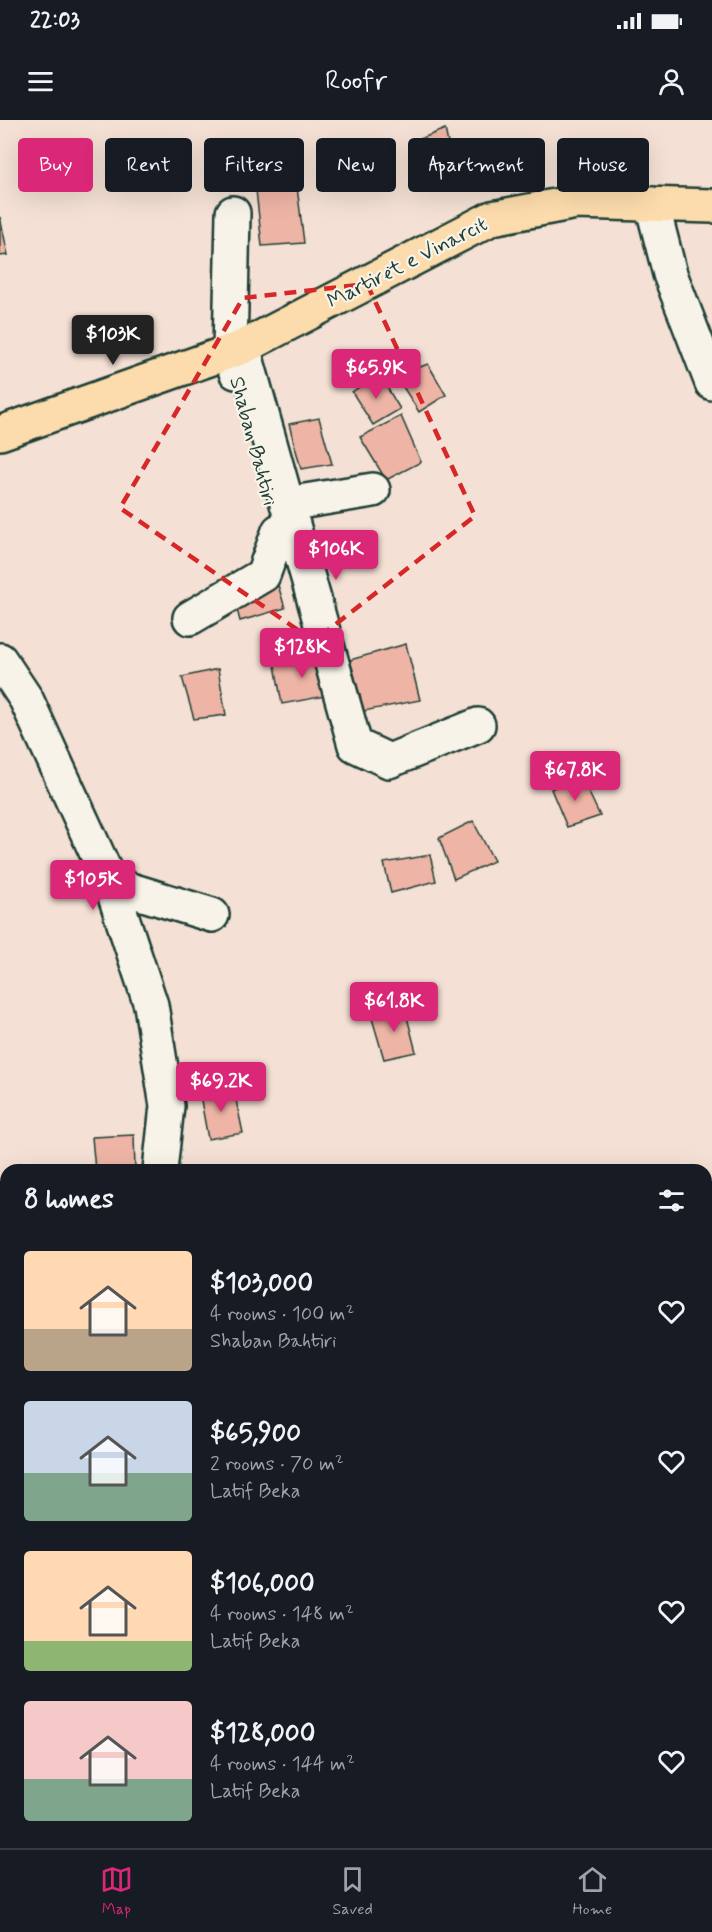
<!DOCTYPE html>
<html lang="en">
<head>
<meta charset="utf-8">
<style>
  body { margin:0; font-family:Mynerve,sans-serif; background:#242831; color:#f1f3f6; height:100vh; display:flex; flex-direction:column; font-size:22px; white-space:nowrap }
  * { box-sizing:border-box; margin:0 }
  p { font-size:20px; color:#9ea1a6 }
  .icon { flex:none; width:33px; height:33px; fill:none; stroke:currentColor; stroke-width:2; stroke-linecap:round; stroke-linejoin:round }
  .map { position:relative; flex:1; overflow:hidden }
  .sheet { position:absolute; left:0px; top:1044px; width:712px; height:684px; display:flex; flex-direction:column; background:#171b24; border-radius:18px 18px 0 0; box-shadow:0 6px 24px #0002 }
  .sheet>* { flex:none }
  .top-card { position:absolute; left:18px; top:18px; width:676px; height:54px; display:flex; gap:12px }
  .price { position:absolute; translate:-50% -51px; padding:0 14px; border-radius:6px; background:#db2777; color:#fff; font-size:20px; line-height:39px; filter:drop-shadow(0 2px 3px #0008) }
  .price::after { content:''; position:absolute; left:50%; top:36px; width:18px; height:14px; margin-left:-9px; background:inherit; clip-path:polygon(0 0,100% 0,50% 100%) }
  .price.on { background:#222; color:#fff }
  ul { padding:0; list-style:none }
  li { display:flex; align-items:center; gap:18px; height:150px; padding:0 24px }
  li span { display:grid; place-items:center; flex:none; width:168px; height:120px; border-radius:6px; color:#555 }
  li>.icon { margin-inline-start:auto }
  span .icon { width:72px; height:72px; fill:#fffc; stroke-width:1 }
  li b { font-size:26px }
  h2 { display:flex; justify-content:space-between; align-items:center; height:72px; padding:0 24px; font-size:26px }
  .pill { padding:0 21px; border-radius:6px; background:#171b24; box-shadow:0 6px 24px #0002; font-size:21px; line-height:54px }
  .pill.on { background:#db2777; color:#fff }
  .status { display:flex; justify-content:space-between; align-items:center; height:42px; padding:0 30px; background:#171b24; direction:ltr }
  .status svg { height:16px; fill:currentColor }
  header { display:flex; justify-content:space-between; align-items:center; height:78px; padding:0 24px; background:#171b24; font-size:27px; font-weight:600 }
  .tab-bar { display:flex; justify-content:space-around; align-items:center; height:84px; border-top:2px solid #363941; background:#171b24; font-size:16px; color:#9ea1a6 }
  .tab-bar a { display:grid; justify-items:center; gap:3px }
  .tab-bar .on { color:#db2777 }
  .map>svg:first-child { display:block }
  .building { fill:#eeb5a6; stroke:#1f3d34; stroke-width:1.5 }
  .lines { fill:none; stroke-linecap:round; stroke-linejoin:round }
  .minor-casing { stroke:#1f3d34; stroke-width:38 }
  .major-casing { stroke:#1f3d34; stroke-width:38 }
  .minor { stroke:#f7f3e8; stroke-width:33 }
  .major { stroke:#fcdcac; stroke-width:33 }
  .marked { fill:none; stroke:#d62828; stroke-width:4.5; stroke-dasharray:12 8; stroke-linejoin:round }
  .labels { text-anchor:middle; stroke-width:4.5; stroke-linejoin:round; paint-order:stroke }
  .street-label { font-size:21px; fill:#1f3d34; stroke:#f7f3e8 }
</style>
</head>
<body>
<div class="status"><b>22:03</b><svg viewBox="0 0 49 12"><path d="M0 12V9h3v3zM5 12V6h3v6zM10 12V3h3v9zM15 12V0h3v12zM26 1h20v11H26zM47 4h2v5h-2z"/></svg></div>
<header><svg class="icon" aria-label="menu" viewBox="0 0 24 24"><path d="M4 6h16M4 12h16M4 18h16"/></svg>Roofr<svg class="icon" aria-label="person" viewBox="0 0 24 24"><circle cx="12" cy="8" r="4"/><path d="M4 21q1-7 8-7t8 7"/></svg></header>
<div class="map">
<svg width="712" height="1728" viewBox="0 0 712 1728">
  <rect width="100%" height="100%" fill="#f4e0d4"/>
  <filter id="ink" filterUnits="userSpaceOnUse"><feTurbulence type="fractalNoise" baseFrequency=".0167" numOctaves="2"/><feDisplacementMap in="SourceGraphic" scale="12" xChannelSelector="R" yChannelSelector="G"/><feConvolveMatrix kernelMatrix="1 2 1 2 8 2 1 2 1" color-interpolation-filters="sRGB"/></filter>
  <g filter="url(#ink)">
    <path class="building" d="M 445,9 L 454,52 L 421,58 L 420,19 Z
      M 297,67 L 304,123 L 262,126 L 256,70 Z
      M 0,97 L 8,135 L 0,136 Z
      M 428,244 L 446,275 L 419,292 L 396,256 Z
      M 379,254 L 400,289 L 373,305 L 352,272 Z
      M 401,296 L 421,342 L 386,360 L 360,317 Z
      M 319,298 L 332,344 L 301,349 L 289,304 Z
      M 278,465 L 285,488 L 240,501 L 234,478 Z
      M 406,524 L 420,580 L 364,591 L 350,540 Z
      M 323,538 L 331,575 L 282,584 L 274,540 Z
      M 218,549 L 226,595 L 194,599 L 182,557 Z
      M 580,654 L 600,696 L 567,707 L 551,669 Z
      M 473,701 L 494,741 L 454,759 L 439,718 Z
      M 430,735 L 436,761 L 391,773 L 384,743 Z
      M 404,885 L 416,932 L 384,939 L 371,895 Z
      M 233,966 L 243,1013 L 208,1019 L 200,975 Z
      M 134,1015 L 135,1050 L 95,1050 L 92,1017 Z
      M 6,1596 L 6,1630 L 0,1627 L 0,1613 Z
      M 0,1687 L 6,1689 L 6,1722 L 46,1722 L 44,1728 L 20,1728 L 0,1722 Z"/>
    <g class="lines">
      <g class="minor-casing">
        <path id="minor" d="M 652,84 L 670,154 L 712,263
          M 233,93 L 230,232 L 236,252
          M 243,227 L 355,625 L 389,641 L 478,605
          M 287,384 L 373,370
          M 190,498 L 263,455 L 279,411
          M 0,540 L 26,579 L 111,764 L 151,885 L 167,986 L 160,1050
          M 111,764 L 212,795
          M 706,1562 L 712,1560
          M 58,1722 L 58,1728
          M 504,1728 L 508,1722"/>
      </g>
      <g class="major-casing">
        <path id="major" d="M 0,313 L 243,227 L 492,98 L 576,82 L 712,86"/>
      </g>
      <use href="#minor" class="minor"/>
      <use href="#major" class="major"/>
    </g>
  </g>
  <path class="marked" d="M 367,164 L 475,396 L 314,521 L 120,388 L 243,178 Z"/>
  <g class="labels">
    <g class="street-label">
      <text transform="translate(407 142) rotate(-27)" y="7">Martirët e Vinarcit</text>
      <text transform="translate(254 321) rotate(75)" y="7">Shaban Bahtiri</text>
    </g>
  </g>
</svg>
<b class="price on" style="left:113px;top:246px">$103K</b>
<b class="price" style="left:376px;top:280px">$65.9K</b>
<b class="price" style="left:336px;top:461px">$106K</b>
<b class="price" style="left:302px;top:559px">$128K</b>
<b class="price" style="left:575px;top:682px">$67.8K</b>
<b class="price" style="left:93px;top:791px">$105K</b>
<b class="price" style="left:394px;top:913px">$61.8K</b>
<b class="price" style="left:221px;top:993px">$69.2K</b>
<div class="top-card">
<a class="pill on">Buy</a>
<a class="pill">Rent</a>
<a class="pill">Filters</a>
<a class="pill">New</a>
<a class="pill">Apartment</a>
<a class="pill">House</a>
</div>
<section class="sheet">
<h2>8 homes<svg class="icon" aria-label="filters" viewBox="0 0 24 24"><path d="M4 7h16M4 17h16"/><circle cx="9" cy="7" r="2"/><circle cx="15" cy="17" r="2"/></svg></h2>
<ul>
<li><span style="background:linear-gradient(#ffd9b3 65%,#b9a48a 0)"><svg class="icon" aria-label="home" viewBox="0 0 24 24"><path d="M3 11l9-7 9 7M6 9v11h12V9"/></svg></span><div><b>$103,000</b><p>4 rooms · 100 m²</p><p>Shaban Bahtiri</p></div><svg class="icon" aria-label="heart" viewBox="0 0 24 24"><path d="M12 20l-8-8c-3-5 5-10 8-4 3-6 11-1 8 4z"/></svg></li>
<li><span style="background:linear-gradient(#c9d6e8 60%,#7fa58c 0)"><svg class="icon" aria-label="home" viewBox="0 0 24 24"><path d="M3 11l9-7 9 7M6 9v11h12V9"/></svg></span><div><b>$65,900</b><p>2 rooms · 70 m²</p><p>Latif Beka</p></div><svg class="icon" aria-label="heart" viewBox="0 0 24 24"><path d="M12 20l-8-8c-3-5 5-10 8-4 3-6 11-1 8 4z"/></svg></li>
<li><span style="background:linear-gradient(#ffd9b3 75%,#8fb573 0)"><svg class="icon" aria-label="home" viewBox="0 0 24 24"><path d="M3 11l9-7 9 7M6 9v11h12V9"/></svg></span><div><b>$106,000</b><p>4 rooms · 148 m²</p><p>Latif Beka</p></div><svg class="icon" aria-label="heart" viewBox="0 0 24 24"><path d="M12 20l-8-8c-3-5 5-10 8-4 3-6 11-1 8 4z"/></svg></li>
<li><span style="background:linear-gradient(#f6c9c9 65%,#7fa58c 0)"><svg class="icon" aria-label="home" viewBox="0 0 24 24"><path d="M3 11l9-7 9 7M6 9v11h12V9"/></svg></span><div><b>$128,000</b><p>4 rooms · 144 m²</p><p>Latif Beka</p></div><svg class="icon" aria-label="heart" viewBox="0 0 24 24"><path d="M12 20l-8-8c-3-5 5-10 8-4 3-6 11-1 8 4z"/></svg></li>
</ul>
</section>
</div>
<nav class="tab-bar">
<a class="on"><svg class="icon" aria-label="map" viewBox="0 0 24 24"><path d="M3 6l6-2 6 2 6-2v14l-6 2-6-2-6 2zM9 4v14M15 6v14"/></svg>Map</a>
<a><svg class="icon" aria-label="saved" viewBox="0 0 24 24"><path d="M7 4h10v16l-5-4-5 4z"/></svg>Saved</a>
<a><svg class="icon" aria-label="home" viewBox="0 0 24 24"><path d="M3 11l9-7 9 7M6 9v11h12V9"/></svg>Home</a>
</nav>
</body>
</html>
